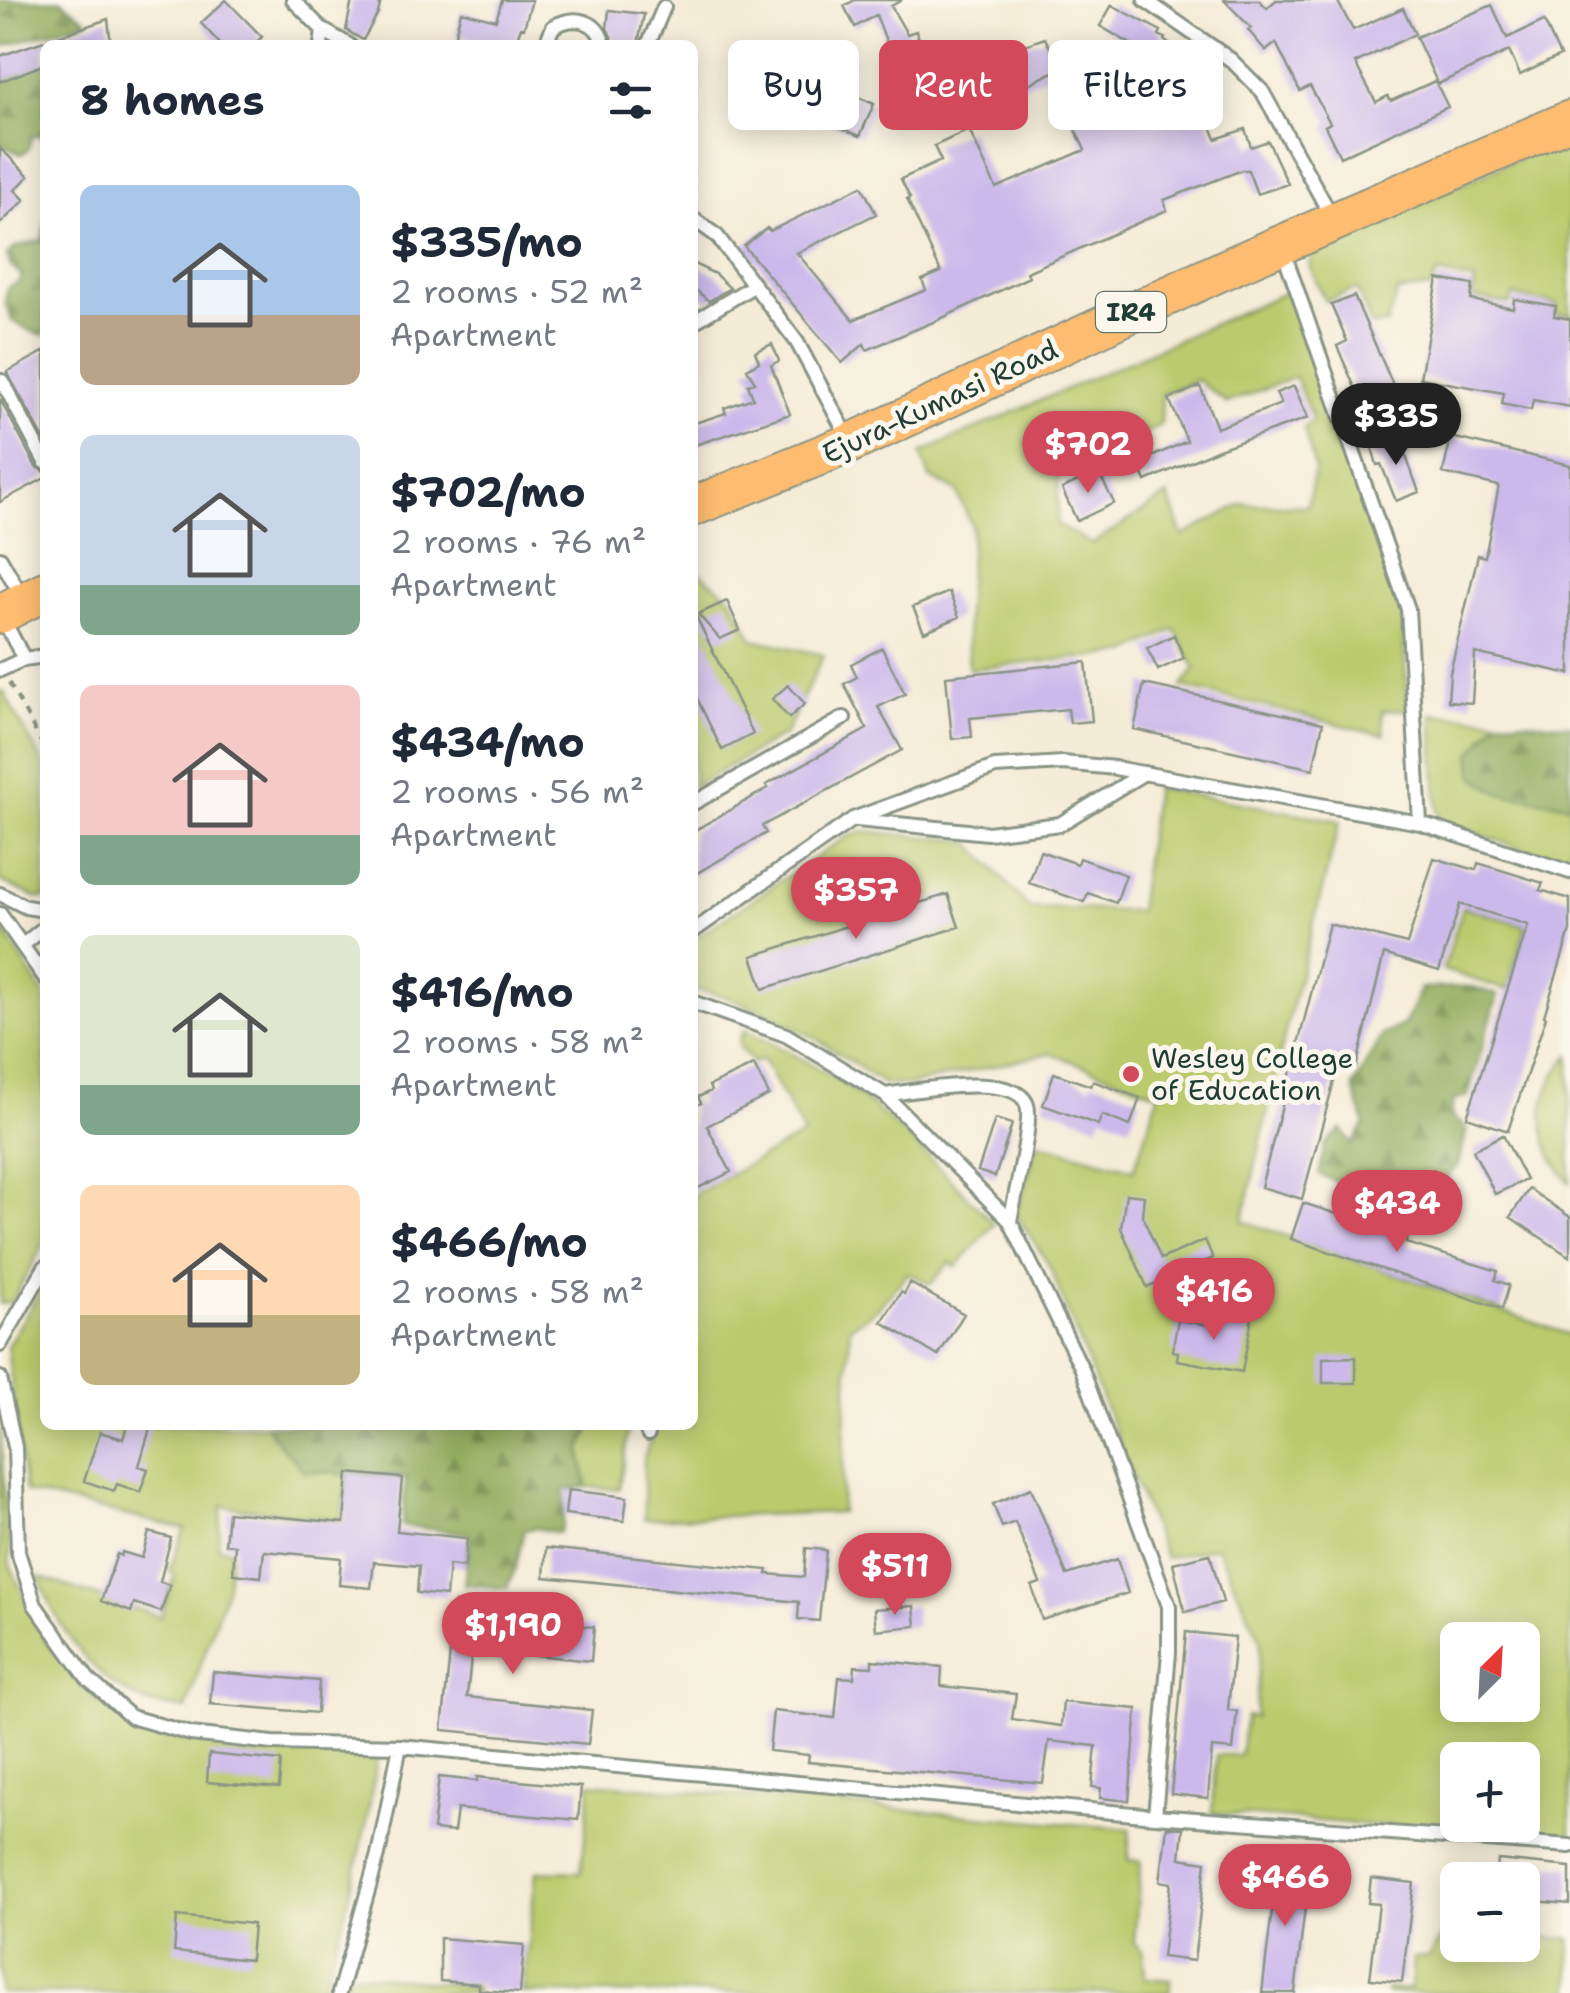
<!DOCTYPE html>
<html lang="en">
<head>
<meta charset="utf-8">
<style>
  body { margin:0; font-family:"Shantell Sans",sans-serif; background:#f2f2f3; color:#1f2937; height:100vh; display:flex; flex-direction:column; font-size:38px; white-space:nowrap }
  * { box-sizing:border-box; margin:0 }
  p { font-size:32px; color:#747a83 }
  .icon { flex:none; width:55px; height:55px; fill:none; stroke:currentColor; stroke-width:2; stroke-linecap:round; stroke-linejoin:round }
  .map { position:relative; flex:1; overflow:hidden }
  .details { position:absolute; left:40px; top:40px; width:658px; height:1390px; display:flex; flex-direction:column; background:#fff; border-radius:15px; box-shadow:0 5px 25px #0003 }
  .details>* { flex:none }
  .banner { position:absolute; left:728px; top:40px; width:692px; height:90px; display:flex; gap:20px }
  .needle { width:65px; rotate:24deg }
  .controls { position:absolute; left:1440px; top:1622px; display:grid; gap:20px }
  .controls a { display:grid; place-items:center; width:100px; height:100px; border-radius:15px; background:#fff; box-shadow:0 5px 25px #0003; font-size:50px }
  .price { position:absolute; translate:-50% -85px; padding:0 22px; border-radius:35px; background:#d1495b; color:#fff; font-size:32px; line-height:65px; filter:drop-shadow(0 2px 5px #0008) }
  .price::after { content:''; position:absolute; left:50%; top:60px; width:30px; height:22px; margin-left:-15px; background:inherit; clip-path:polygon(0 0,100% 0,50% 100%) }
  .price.active { background:#222; color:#fff }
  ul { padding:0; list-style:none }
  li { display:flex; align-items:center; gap:30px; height:250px; padding:0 40px }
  li span { display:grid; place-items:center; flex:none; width:280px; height:200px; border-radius:15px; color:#555 }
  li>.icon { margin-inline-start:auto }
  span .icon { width:120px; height:120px; fill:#fffc; stroke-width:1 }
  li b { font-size:42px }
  h2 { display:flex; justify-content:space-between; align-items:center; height:120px; padding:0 40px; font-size:42px }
  .chip { padding:0 35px; border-radius:15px; background:#fff; box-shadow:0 5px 25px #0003; font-size:35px; line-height:90px }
  .chip.active { background:#d1495b; color:#fff }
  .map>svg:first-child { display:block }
  .green { fill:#bbca6d; stroke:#6d8450; stroke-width:2.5; fill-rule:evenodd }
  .forest { fill:url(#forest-firs); stroke:#5a764a; stroke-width:2.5 }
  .building { fill:#ccb9eb }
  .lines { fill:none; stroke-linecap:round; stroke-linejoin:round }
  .service-casing { stroke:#8a9486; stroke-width:18 }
  .primary-casing { stroke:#8a9486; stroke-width:42 }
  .path { stroke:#8a9486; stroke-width:4; stroke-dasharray:8 8; stroke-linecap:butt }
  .service { stroke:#fff; stroke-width:12 }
  .primary { stroke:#febc70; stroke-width:38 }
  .poi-dot { fill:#d1495b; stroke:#fbf7ec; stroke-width:4 }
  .labels { text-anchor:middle; stroke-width:10; stroke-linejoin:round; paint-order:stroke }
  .shield { fill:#fbf7ec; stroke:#61756b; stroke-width:2.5 }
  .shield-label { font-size:25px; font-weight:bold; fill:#1f3d34 }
  .street-label { font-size:28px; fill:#1f3d34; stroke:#fbf7ec }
  .poi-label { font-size:28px; fill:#1f3d34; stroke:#fbf7ec; text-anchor:start }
</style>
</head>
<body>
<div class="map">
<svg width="1570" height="1993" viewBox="0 0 1570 1993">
  <defs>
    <pattern id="forest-firs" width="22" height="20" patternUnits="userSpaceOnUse" patternTransform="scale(2.5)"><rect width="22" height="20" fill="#94ae60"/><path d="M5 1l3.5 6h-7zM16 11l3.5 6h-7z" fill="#788f50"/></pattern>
  </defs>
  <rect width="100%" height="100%" fill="#fbf7ec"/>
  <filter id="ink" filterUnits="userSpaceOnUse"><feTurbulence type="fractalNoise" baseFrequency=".01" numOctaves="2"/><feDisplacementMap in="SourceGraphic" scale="20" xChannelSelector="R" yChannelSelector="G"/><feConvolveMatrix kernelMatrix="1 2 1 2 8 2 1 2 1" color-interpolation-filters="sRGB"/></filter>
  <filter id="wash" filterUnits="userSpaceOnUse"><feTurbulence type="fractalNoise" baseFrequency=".0048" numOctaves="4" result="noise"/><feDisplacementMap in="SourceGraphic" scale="40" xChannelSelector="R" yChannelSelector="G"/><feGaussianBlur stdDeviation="2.25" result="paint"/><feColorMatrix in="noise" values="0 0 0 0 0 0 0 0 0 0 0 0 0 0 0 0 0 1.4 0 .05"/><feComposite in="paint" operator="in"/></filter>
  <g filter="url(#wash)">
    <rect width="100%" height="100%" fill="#f5ecd7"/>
    <path class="green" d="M 1570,135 L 1570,316 L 1556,314 L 1557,304 L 1513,296 L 1510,304 L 1473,298 L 1475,281 L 1437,273 L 1431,288 L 1397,292 L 1387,324 L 1371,325 L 1357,289 L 1325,301 L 1309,265 L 1314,250 Z
      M 1293,289 L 1396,590 L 1403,623 L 1408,709 L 1382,711 L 1384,735 L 1182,687 L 1195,668 L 1175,629 L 1127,653 L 969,669 L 966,613 L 972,526 L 956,490 L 930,478 L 921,453 ZM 1295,377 L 1313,420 L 1304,428 L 1315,469 L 1307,506 L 1242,504 L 1183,536 L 1168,495 L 1092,544 L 1057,525 L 1059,472 L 1077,430 L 1137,438 L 1161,424 L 1162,394 L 1197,380 L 1227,403 Z
      M 692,567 L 731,597 L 753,639 L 824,655 L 785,734 L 693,787 Z
      M 3,691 L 45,767 L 45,898 L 37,898 L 0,881 L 0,693 Z
      M 1432,714 L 1499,719 L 1483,737 L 1499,793 L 1570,805 L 1570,865 L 1443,822 L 1438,814 Z
      M 1155,788 L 1340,821 L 1286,1028 L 1243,1221 L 1570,1335 L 1570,1840 L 1212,1813 L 1217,1755 L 1240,1755 L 1246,1716 L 1255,1717 L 1261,1641 L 1217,1547 L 1165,1558 L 1049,1265 L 1016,1214 L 1038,1143 L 1134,1169 L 1159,1094 L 1050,1053 L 910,1085 L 884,1084 L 817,1039 L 768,1014 L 727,997 L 693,989 L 693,939 L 848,836 L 863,831 L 969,841 L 1029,908 L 1138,911 ZM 1458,1640 L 1522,1640 L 1522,1705 L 1458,1705 ZM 1458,1760 L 1522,1760 L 1522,1825 L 1458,1825 Z
      M 1463,907 L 1526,926 L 1507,990 L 1443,970 Z
      M 0,931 L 4,931 L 45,996 L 45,1241 L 12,1302 L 0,1304 Z
      M 745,1030 C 784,1049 826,1069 860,1096 C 908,1134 951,1180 994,1224 L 956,1267 L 950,1262 L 931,1284 L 908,1273 L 878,1308 L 850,1327 L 841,1512 L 644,1519 L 644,1458 L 655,1425 L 692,1425 L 693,1195 L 804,1134 L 762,1059 L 753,1063 L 741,1049 L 739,1040 Z
      M 1570,1055 L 1570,1183 C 1535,1142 1533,1095 1570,1055 Z
      M 45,1283 L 45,1425 L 267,1425 L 272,1435 L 339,1475 L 348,1472 L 341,1520 L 222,1506 L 218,1547 L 231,1550 L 227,1586 L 186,1709 C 173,1707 158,1707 146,1702 C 92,1680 58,1629 39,1577 L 161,1617 L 175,1575 L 169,1571 L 185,1529 L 25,1492 L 7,1346 Z
      M 592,1425 L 629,1425 L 619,1489 L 587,1487 L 581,1451 Z
      M 0,1429 L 10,1565 L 46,1642 L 92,1697 L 155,1735 L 377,1756 C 366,1838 347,1915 320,1993 L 0,1993 Z
      M 591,1783 L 1130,1829 L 1128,1860 L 1141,1861 L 1134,1942 L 1143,1952 L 1145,1978 L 1171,1980 L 1170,1993 L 523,1993 L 536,1871 L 581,1872 Z
      M 1452,1923 L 1457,1924 L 1458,1945 L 1522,1945 L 1523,1936 L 1570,1939 L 1570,1993 L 1386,1993 L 1386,1989 L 1411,1989 L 1413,1958 L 1428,1957 Z
      M 354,1973 L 475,1987 L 475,1993 L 342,1993 L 347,1977 Z"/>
    <path class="forest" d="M 0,0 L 61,0 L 88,21 L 0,47 Z
      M 45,63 L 45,140 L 42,136 L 32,136 L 28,150 L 21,154 L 0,145 L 0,71 Z
      M 45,223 L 45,335 L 35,333 L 12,321 L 5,302 L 8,287 L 18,283 L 22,275 L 11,267 L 7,255 L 16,247 L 42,240 Z
      M 1499,719 L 1570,725 L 1570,805 L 1499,793 L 1474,776 L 1471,754 Z
      M 1473,987 L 1498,995 L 1468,1096 L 1453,1101 L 1451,1116 L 1467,1130 L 1458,1165 L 1417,1213 L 1392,1214 L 1381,1189 L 1352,1190 L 1319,1174 L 1325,1145 L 1342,1129 L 1352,1145 L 1365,1124 L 1353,1087 L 1382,1035 L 1405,1024 L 1421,988 Z
      M 267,1425 L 379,1425 L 383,1432 L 398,1425 L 592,1425 L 581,1451 L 587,1487 L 565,1490 L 563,1524 L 559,1533 L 536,1528 L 524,1530 L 516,1567 L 507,1588 L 464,1584 L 470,1534 L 402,1526 L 406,1477 L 304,1471 L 272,1435 Z"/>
    <g id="blocks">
      <path class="building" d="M 226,0 L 262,37 L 253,45 L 221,45 L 201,23 Z
        M 352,0 L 381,0 L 378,13 L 363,40 L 346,30 Z
        M 502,0 L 532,0 L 524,28 L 521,27 L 515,45 L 495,45 L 455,35 L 461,11 L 496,20 Z
        M 855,0 L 902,0 L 891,6 L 907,34 L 916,31 L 931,70 L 901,79 L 876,15 L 855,27 L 844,6 Z
        M 1224,0 L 1259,0 L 1267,8 L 1276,0 L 1337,0 L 1353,30 L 1403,8 L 1415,34 L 1355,63 L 1376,102 L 1388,96 L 1391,101 L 1435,81 L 1448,107 L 1340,157 L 1325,126 L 1330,123 L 1310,86 L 1300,91 L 1276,43 L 1266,51 L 1248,30 L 1251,28 Z
        M 1112,5 L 1161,31 L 1159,35 L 1165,38 L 1164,40 L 1207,76 L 1201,85 L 1100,26 Z
        M 1492,5 L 1507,38 L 1544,21 L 1560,56 L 1520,75 L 1509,51 L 1438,84 L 1416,37 Z
        M 609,10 L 644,14 L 638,44 L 613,41 L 607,28 Z
        M 108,19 L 111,45 L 45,45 L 45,64 L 0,82 L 0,56 Z
        M 1045,38 L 1060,69 L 949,122 L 935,87 L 985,63 L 982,58 L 1014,43 L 1016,48 Z
        M 1093,60 L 1104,89 L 1134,76 L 1151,115 L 1198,94 L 1216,139 L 1245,129 L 1251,147 L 1268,141 L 1288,184 L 1257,194 L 1248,170 L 1242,170 L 1164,200 L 1167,210 L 1027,272 L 1029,277 L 938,320 L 867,350 L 864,344 L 842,363 L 744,246 L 767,228 L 770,231 L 862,186 L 876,214 L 797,253 L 853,320 L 926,290 L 922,280 L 941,272 L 907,199 L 910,198 L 901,179 L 941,161 L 934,146 L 969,130 L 996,188 L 1085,150 L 1072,122 L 1089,114 L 1071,68 Z
        M 810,76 L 874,104 L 860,136 L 796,109 Z
        M 0,148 L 29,176 L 15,190 L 25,200 L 0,224 Z
        M 692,263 L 715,274 L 730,288 L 709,301 L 692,287 Z
        M 1438,279 L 1473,285 L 1471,300 L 1513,308 L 1514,299 L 1556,306 L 1554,316 L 1570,319 L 1570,407 L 1533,400 L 1531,410 L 1502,404 L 1504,393 L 1420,378 Z
        M 1354,296 L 1396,392 L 1362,404 L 1337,346 L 1347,341 L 1331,305 Z
        M 772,344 L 779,361 L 771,365 L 790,414 L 692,446 L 692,424 L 726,413 L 724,408 L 753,398 L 748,385 L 755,382 L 747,369 L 759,362 L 755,352 Z
        M 45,351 L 45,441 L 7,372 Z
        M 1200,386 L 1217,428 L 1281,404 L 1276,393 L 1294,386 L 1308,418 L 1219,449 L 1146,481 L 1138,463 L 1187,441 L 1169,399 Z
        M 0,399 L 36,467 L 45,472 L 45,478 L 0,502 Z
        M 1399,437 L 1419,492 L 1396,501 L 1381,464 L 1377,465 L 1371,444 Z
        M 1451,437 L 1570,465 L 1570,674 L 1475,653 L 1472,703 L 1448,701 L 1450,673 L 1478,555 L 1485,557 L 1499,486 L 1443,473 Z
        M 1098,471 L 1114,503 L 1077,521 L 1062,489 Z
        M 949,592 L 959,617 L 924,632 L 913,607 Z
        M 727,601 L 740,630 L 720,639 L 698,614 Z
        M 692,608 L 753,734 L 722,750 L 692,688 Z
        M 1174,635 L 1184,658 L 1158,670 L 1147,648 Z
        M 882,648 L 905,694 L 878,707 L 902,750 L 762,826 L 766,833 L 692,876 L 692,832 L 768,788 L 766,785 L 867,729 L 844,684 L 857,677 L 851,664 Z
        M 1086,662 L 1092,721 L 1070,723 L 1068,709 L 970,718 L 972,737 L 952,739 L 946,676 Z
        M 1144,684 L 1323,723 L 1313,769 L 1134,729 Z
        M 788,685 L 805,704 L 789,718 L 772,699 Z
        M 1040,851 L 1077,864 L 1079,858 L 1126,875 L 1116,903 L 1088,893 L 1084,902 L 1029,883 Z
        M 1434,858 L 1476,870 L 1478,863 L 1543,883 L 1540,890 L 1570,899 L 1570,931 L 1544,1016 L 1546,1017 L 1508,1131 L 1467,1117 L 1528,925 L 1460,904 L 1439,971 L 1384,954 L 1356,1068 L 1339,1063 L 1302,1199 L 1261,1187 L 1329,924 L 1407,944 Z
        M 948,894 L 959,927 L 763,989 L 752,956 Z
        M 754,1065 L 769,1095 L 707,1126 L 731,1172 L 692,1191 L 692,1099 L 696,1105 L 701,1103 L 698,1097 L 711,1091 L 709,1086 Z
        M 1054,1073 L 1091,1086 L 1093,1081 L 1140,1098 L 1130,1126 L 1102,1115 L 1098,1125 L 1043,1105 Z
        M 995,1119 L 1012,1124 L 995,1177 L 978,1171 Z
        M 1503,1135 L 1526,1180 L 1495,1194 L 1473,1150 Z
        M 1529,1189 L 1570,1217 L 1570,1257 L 1510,1217 Z
        M 1126,1194 L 1144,1196 L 1142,1215 L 1161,1259 L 1205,1240 L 1213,1258 L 1147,1287 L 1121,1228 Z
        M 1303,1203 L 1408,1237 L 1406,1243 L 1498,1271 L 1495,1280 L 1509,1285 L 1502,1309 L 1291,1239 Z
        M 910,1283 L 964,1314 L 938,1356 L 882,1322 L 901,1292 L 904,1294 Z
        M 1224,1312 L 1252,1318 L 1242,1372 L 1177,1360 L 1178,1352 L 1172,1351 L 1178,1320 L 1222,1327 Z
        M 1356,1357 L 1356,1383 L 1323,1383 L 1323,1358 Z
        M 127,1425 L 151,1425 L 139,1466 L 148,1469 L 140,1492 L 117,1484 L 114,1491 L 84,1481 L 100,1432 L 123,1439 Z
        M 348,1473 L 402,1478 L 397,1531 L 467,1538 L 465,1567 L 449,1565 L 446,1596 L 417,1593 L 419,1566 L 374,1562 L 371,1588 L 339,1585 L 341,1558 L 264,1551 L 261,1577 L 233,1574 L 235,1545 L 225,1544 L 228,1512 L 344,1523 Z
        M 1031,1488 L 1067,1575 L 1117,1559 L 1128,1593 L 1042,1620 L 1032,1586 L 1040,1583 L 1015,1522 L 1002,1527 L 993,1504 Z
        M 568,1490 L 627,1497 L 624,1521 L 565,1514 Z
        M 149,1532 L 171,1538 L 160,1582 L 170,1585 L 161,1612 L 134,1603 L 131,1612 L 101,1601 L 117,1554 L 121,1556 L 122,1552 L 142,1558 Z
        M 546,1548 L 768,1570 L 767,1574 L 804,1577 L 806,1548 L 826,1550 L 819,1621 L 798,1619 L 799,1602 L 544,1577 Z
        M 1210,1554 L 1223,1602 L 1185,1612 L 1173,1563 Z
        M 455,1603 L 476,1605 L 475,1614 L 594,1627 L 591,1661 L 472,1648 L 467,1697 L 592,1710 L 588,1744 L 442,1730 Z
        M 914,1606 L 916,1626 L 876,1630 L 874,1609 Z
        M 1186,1632 L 1235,1637 L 1228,1710 L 1237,1711 L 1233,1750 L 1212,1748 L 1208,1798 L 1171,1794 Z
        M 872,1660 L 942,1667 L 941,1686 L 1016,1694 L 1012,1719 L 1061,1726 L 1063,1702 L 1137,1709 L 1129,1801 L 1100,1798 L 1101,1788 L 1092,1787 L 1096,1746 L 1049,1741 L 1043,1783 L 808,1762 L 809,1755 L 769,1751 L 773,1711 L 835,1718 L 839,1677 L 854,1678 L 855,1666 L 872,1667 Z
        M 213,1672 L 319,1681 L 317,1713 L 210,1704 Z
        M 209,1754 L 281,1761 L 279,1788 L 207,1782 Z
        M 439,1777 L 477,1781 L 477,1777 L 581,1787 L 578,1820 L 457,1809 L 454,1832 L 433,1830 Z
        M 1167,1827 L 1183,1828 L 1180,1858 L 1206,1862 L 1194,1961 L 1162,1957 L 1171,1883 L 1160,1881 Z
        M 1498,1860 L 1570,1867 L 1570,1904 L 1522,1900 L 1522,1880 L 1496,1880 Z
        M 1266,1868 L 1309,1873 L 1295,1993 L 1262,1993 L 1274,1894 L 1263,1893 Z
        M 1371,1878 L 1414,1883 L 1402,1982 L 1370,1979 L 1379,1904 L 1368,1903 Z
        M 177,1916 L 253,1924 L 250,1960 L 174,1952 Z
        M 440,1938 L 524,1945 L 520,1993 L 479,1990 L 479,1984 L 440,1981 Z"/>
    </g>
  </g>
  <g filter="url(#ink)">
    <use href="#blocks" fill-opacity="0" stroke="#8a9486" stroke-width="2.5"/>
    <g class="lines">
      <g class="service-casing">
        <path id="service" d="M 293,0 L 323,30 L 349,45
          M 1145,0 L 1231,60 L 1262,91 L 1332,217
          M 321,45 L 323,30
          M 545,45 L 553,27 C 575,14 598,20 604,45
          M 648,45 L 664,7
          M 692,218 L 717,236 L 797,342 L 850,441
          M 1282,247 L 1408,609 L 1420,823
          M 692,323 L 753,286
          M 2,381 L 45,462
          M 0,558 L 24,600
          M 2,617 L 24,659
          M 0,670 L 24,659 L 45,656
          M 692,804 L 844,718
          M 857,820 L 988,833 L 1060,824 L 1144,773
          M 0,894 L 26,907 L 45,910
          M 0,914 L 45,978
          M 692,932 L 853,819 L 995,767 L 1063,763 L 1115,768 L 1420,823 L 1570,872
          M 23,945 L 45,927
          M 692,1002 L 786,1035 L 885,1095 L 1010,1221 L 1082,1369 L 1169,1606 L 1169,1652 L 1155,1816
          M 885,1095 C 913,1091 1016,1071 1027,1105 C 1033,1123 1014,1199 1010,1221
          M 0,1345 L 45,1267
          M 0,1378 L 15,1447 L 18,1552 L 35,1605 L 88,1679 L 131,1717 L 191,1734 L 273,1743 L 400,1746 L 1155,1816 L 1570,1846
          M 647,1425 L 648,1434
          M 339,1993 L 378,1855 L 400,1746"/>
      </g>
      <g class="primary-casing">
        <path id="primary" d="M 692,507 L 851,443 L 1232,266 L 1570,120
          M 0,614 L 45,591"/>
      </g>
      <path class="path" d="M 9,683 L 45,749"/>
      <use href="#service" class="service"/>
      <use href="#primary" class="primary"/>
    </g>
  </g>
  <circle class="poi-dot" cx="1131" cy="1074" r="10"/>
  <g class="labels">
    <rect class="shield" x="1096" y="292" width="70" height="40" rx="8"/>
    <g class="shield-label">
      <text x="1131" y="321">IR4</text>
    </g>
    <g class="street-label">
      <text transform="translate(940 401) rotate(-25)" y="10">Ejura-Kumasi Road</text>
    </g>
    <g class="poi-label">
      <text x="1151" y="1068">Wesley College<tspan x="1151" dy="32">of Education</tspan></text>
    </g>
  </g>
</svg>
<div class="controls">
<a><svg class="needle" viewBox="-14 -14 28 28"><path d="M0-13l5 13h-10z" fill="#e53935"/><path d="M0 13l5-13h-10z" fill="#747a83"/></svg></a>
<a>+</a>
<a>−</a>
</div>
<b class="price active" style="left:1396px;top:468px">$335</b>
<b class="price" style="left:1088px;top:496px">$702</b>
<b class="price" style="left:856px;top:942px">$357</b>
<b class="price" style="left:1397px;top:1255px">$434</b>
<b class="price" style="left:1214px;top:1343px">$416</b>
<b class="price" style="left:895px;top:1618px">$511</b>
<b class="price" style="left:513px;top:1677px">$1,190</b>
<b class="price" style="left:1285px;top:1929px">$466</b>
<div class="banner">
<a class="chip">Buy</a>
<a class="chip active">Rent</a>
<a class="chip">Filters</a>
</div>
<section class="details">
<h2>8 homes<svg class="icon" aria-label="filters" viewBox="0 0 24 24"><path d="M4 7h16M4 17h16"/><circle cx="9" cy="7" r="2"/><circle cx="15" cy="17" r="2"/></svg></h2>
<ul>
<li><span style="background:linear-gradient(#a9c7e8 65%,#b9a48a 0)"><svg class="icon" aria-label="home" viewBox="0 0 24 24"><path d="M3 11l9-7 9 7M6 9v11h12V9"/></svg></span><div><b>$335/mo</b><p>2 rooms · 52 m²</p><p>Apartment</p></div></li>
<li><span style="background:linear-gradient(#c9d6e8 75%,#7fa58c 0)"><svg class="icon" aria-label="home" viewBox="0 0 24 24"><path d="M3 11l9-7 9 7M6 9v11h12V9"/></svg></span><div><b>$702/mo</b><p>2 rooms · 76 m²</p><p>Apartment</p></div></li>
<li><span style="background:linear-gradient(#f6c9c9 75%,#7fa58c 0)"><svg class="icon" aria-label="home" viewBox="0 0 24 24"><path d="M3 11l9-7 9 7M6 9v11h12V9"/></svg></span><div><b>$434/mo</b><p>2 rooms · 56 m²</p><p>Apartment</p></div></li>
<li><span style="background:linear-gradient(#dfe7d0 75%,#7fa58c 0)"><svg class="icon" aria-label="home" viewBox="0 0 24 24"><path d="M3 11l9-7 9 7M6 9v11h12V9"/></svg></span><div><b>$416/mo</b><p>2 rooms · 58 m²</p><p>Apartment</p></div></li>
<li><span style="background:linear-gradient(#ffd9b3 65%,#c2b280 0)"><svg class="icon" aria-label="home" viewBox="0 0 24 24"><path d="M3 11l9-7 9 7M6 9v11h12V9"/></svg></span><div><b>$466/mo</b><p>2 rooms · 58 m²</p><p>Apartment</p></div></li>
</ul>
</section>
</div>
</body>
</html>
